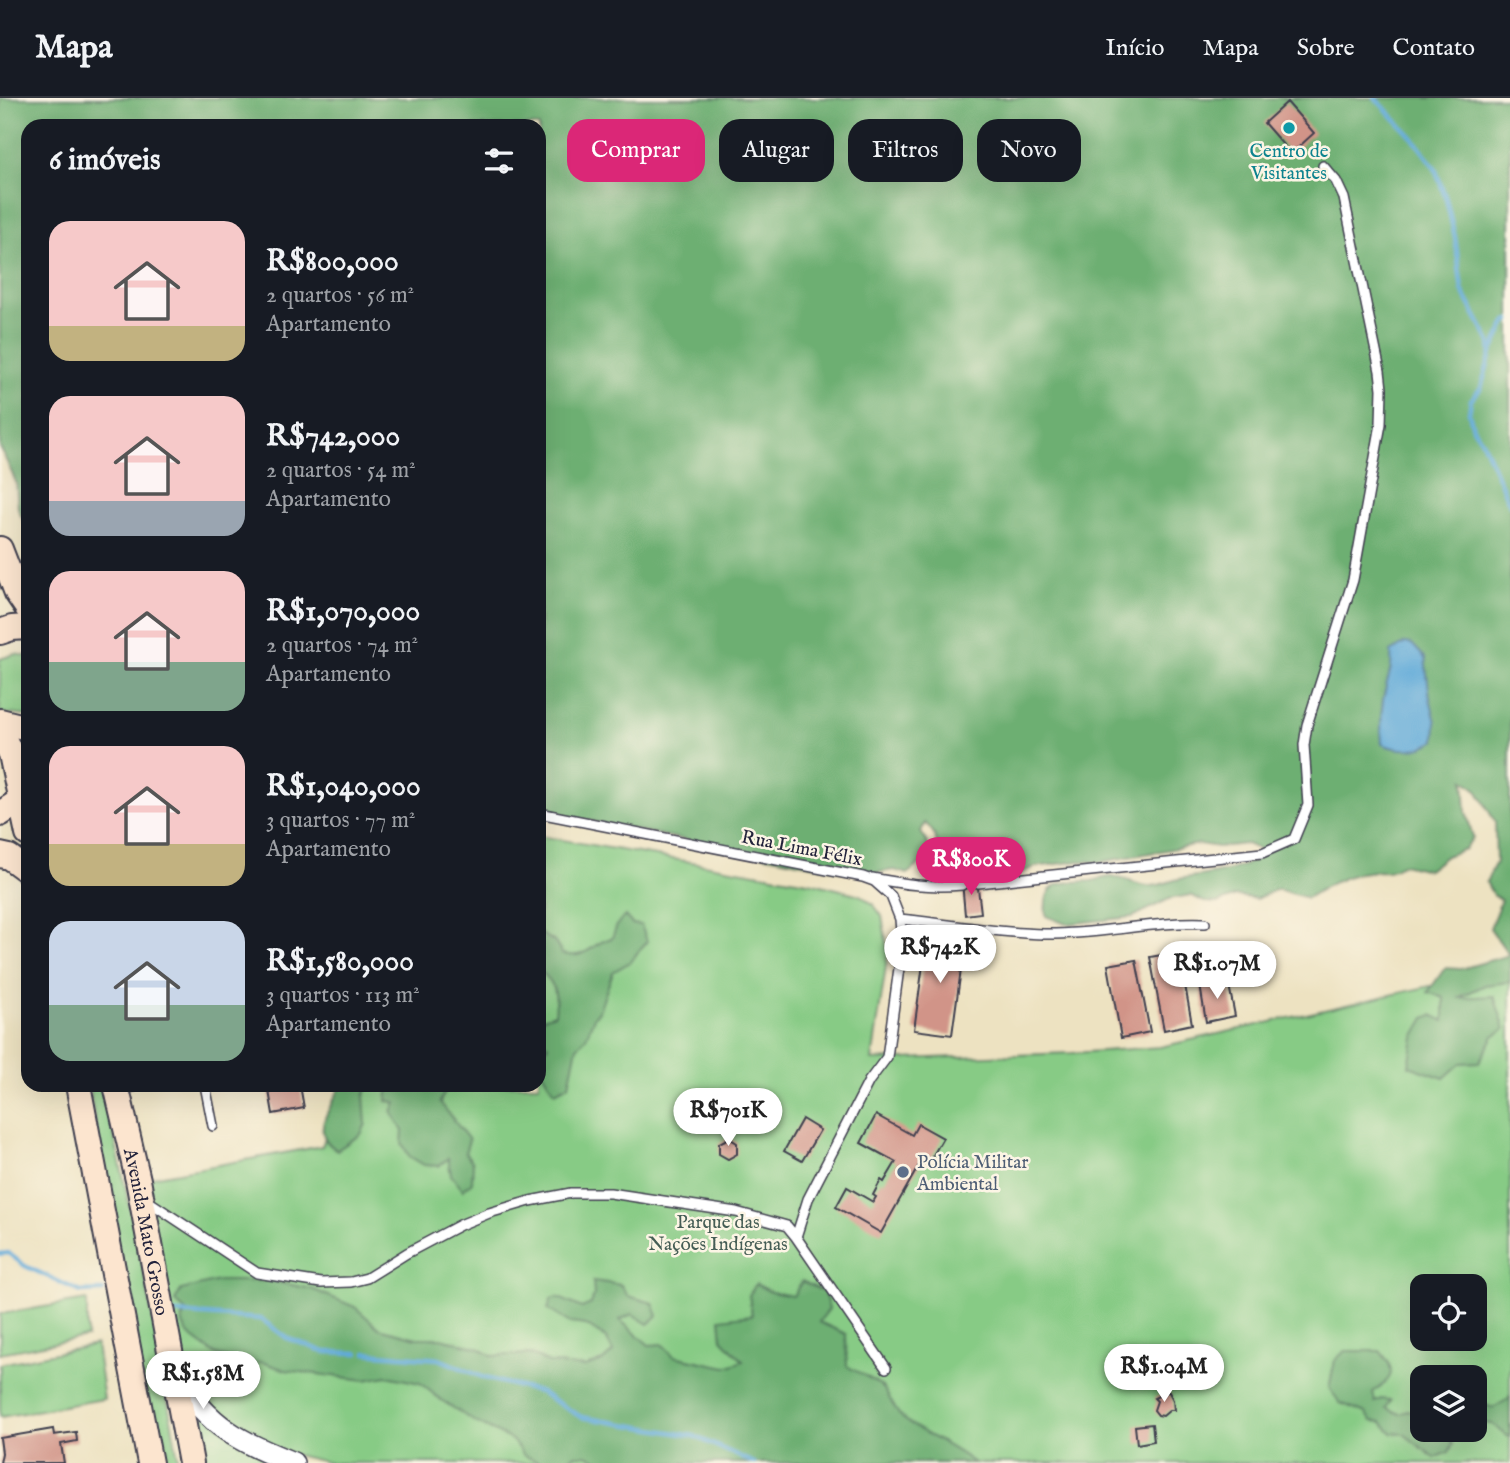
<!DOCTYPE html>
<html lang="pt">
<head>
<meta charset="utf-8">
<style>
  body { margin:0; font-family:"IM FELL English",serif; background:#242831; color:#f1f3f6; height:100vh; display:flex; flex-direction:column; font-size:26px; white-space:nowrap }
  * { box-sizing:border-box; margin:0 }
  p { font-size:23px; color:#9ea1a6 }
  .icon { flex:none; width:38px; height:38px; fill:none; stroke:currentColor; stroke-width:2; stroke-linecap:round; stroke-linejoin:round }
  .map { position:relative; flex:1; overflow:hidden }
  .drawer { position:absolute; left:21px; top:21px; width:525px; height:973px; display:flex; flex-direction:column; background:#171b24; border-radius:21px; box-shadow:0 7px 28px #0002 }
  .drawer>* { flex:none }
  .hud { position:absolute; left:567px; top:21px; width:665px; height:63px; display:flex; gap:14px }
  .controls { position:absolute; left:1410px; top:1176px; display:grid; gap:14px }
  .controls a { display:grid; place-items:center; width:77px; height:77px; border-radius:14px; background:#171b24; box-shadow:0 7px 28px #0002; font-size:35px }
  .price { position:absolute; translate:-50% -60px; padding:0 16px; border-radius:24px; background:#fff; color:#222; font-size:23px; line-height:46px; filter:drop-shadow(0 2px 4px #0008) }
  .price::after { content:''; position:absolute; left:50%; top:42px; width:21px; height:16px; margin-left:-10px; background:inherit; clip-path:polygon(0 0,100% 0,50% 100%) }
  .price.active { background:#db2777; color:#fff }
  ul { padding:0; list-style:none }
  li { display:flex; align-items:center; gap:21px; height:175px; padding:0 28px }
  li span { display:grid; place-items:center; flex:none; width:196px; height:140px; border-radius:21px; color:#555 }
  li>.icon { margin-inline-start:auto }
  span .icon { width:84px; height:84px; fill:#fffc; stroke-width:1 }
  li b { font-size:30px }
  h2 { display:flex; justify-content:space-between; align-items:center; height:84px; padding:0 28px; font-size:30px }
  .chip { padding:0 24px; border-radius:21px; background:#171b24; box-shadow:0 7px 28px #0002; font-size:24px; line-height:63px }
  .chip.active { background:#db2777; color:#fff }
  header { display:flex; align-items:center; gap:42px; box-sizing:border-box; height:98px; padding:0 35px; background:#171b24; border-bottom:2px solid #363941 }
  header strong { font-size:33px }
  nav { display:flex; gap:38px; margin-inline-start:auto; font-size:24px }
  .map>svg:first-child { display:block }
  .green { fill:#87cb85; stroke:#547660; stroke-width:2; fill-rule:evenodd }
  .forest { fill:#6daf72; stroke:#486856; stroke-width:2 }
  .water { fill:#61aad9; stroke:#42668a; stroke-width:2 }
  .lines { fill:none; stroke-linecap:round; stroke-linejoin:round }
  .stream { stroke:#61aad9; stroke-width:4.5 }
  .building { fill:#d19488 }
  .service-casing { stroke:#403f4f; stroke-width:12 }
  .tertiary-casing { stroke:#403f4f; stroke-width:24 }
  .secondary-casing { stroke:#403f4f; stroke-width:28 }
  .service { stroke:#fff; stroke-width:9 }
  .tertiary { stroke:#fff; stroke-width:21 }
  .secondary { stroke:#fce5cf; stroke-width:24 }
  .culture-dot { fill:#0f9aa8; stroke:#fcf5e5; stroke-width:2.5 }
  .service-dot { fill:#5c6f8a; stroke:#fcf5e5; stroke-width:2.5 }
  .labels { text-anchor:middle; stroke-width:5; stroke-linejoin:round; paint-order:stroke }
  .culture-label { font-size:19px; fill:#0d838f; stroke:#fcf5e5 }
  .street-label { font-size:19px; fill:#22223b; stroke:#fcf5e5 }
  .service-label { font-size:19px; fill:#4e5e75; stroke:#fcf5e5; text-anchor:start }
  .park-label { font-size:19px; fill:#455d55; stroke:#fcf5e5 }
</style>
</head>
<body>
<header>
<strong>Mapa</strong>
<nav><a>Início</a><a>Mapa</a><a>Sobre</a><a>Contato</a></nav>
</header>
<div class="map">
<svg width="1510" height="1365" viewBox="0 0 1510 1365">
  <rect width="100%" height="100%" fill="#fcf5e5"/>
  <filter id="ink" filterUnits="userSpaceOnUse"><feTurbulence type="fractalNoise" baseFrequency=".0143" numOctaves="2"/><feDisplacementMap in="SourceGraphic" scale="14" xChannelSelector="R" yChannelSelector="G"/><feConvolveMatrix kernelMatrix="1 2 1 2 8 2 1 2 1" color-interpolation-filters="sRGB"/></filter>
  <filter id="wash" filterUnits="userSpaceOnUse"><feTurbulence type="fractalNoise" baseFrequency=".00686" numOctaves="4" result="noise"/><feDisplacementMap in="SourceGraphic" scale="28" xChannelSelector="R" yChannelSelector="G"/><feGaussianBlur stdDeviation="1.57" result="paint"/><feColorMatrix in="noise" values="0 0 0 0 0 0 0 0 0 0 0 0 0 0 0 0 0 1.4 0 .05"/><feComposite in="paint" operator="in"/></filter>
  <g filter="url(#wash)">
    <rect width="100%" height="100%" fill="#ede2c1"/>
    <path class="green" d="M 15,556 L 28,558 L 28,618 L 0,615 L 0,561 Z
      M 539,738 L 814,785 L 860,797 L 873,806 L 882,818 L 888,855 L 872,962 L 1072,955 L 1160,949 L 1510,870 L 1510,1365 L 330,1365 L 291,1356 L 245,1338 L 186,1283 L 141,1081 L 322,1048 L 344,987 L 539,987 ZM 1423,1188 L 1475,1188 L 1475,1241 L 1423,1241 ZM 1423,1279 L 1475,1279 L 1475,1332 L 1423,1332 Z
      M 93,987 L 101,989 L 105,996 L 146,1184 L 179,1365 L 154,1365 L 89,989 Z
      M 87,1202 L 87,1239 L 0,1255 L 0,1216 Z
      M 96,1247 L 104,1301 L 0,1319 L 0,1266 Z
      M 184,1302 L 271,1362 L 195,1365 Z"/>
    <path class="forest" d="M 0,0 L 1510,0 L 1510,884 L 1485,887 L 1458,900 L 1494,898 L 1505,931 L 1494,938 L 1479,964 L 1461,965 L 1444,980 L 1409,968 L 1414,939 L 1425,920 L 1432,917 L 1444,923 L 1444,900 L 1428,894 L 1445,870 L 1461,871 L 1509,857 L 1490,830 L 1501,802 L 1493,797 L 1486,784 L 1496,764 L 1495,724 L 1477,692 L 1464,682 L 1466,714 L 1473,739 L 1465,751 L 1446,758 L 1428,772 L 1403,766 C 1384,778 1386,771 1367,774 C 1344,777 1326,788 1307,800 L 1277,791 L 1256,801 L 1236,798 L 1218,805 L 1204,804 L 1191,797 L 1169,801 L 1133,819 L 1066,826 L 1046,818 C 1042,781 1063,785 1090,783 C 1097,782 1105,779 1111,779 C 1124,779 1136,787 1148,788 C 1160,789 1173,781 1184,780 C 1211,776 1245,773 1265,754 L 1246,746 L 1218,749 L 1199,746 L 1101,764 L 1080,763 L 1035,769 L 1013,778 L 996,776 L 984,781 L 951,775 C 948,766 946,761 941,754 C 933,742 940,739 925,725 L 921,734 L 928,746 L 927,760 L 907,776 L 894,772 L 864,777 L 539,713 L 539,28 L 28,28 L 28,431 L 18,411 L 16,384 L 0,349 Z
      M 625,818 L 632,826 L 641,827 L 647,843 L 630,864 L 613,874 L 599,913 L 594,919 L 586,940 L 577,949 L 569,987 L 555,994 C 542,975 534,968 548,947 L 539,940 L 539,921 L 555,916 C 557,896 556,885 539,872 L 539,835 L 554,843 L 562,856 C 590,862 588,846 612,840 L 618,825 Z
      M 341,987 L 369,987 L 364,998 L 366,1026 L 361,1036 L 337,1052 C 307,1034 332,1010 341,987 Z
      M 389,987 L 454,987 L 445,994 L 440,1004 L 469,1042 L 465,1055 L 473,1064 L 472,1084 L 463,1092 L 451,1077 L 448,1060 L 439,1068 L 424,1067 L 409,1058 L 402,1045 L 403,1033 L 392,1014 L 396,1004 L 387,1003 Z
      M 218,1183 L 271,1183 L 312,1191 L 355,1209 L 379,1230 L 417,1240 L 441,1240 L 479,1250 L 492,1258 L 530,1256 L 549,1265 L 585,1269 L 603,1263 L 613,1254 L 606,1240 L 586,1227 L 570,1225 L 548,1211 L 551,1201 L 557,1199 L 582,1210 L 591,1206 L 594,1197 L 593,1183 L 621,1187 L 628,1198 L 653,1205 L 658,1218 L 648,1226 L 632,1216 L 620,1222 L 649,1247 L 662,1246 L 674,1258 L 726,1269 L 743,1263 L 722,1241 L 720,1221 L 752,1217 L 749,1197 L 756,1186 L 771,1194 L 793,1198 L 802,1183 L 824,1194 L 829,1211 L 819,1224 L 846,1236 L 847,1268 C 858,1275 875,1281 884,1291 C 891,1300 895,1316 905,1322 C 927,1338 952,1348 974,1365 L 606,1365 L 586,1357 L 574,1357 L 565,1365 L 541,1365 L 523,1357 L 512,1342 L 475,1324 L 441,1302 L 420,1285 L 387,1278 L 365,1282 L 285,1272 L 262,1264 L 249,1266 L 216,1257 L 189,1237 L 183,1227 L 182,1220 L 188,1215 L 175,1203 L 181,1192 Z
      M 1345,1253 L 1380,1253 C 1397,1272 1394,1281 1373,1294 L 1375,1304 L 1381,1301 L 1391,1302 L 1386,1310 L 1400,1316 L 1408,1313 L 1418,1315 L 1421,1332 L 1426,1336 L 1432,1332 L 1445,1333 L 1453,1346 L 1449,1354 L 1435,1360 L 1404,1336 L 1392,1335 L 1382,1324 L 1372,1323 L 1366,1315 L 1340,1305 L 1329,1290 L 1335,1262 Z
      M 1510,1297 L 1510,1340 L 1492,1326 L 1475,1324 L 1475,1303 L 1493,1310 L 1508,1301 Z"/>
    <path class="water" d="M 1405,545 L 1412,546 L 1425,560 L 1430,600 L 1436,624 L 1435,643 C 1419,653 1400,654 1382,646 C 1380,627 1381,607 1386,588 C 1390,572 1392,573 1391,554 Z"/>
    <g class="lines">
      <path class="stream" d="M 1375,0 L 1412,39 L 1435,70 L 1446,101 L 1455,139 L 1462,192 L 1490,244 L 1491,255
        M 1510,222 L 1507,223 L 1491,255 L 1481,290 L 1471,302 L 1469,315 L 1473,330 L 1482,343 L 1510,407
        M 0,1156 L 8,1155 L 25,1168 L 81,1194 L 103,1193
        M 175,1215 L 261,1221 L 287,1240 L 325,1254 L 358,1255
        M 366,1255 L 439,1261 L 485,1280 L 540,1294 L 581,1319 L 694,1338 L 754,1365"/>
    </g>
    <g id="blocks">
      <path class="building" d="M 1287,4 L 1314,35 L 1291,56 L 1264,25 Z
        M 977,782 L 981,815 L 965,817 L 962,783 Z
        M 927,837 L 965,842 L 952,937 L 914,932 Z
        M 1179,854 L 1192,926 L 1164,932 L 1150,859 Z
        M 1136,862 L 1150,934 L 1121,940 L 1108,867 Z
        M 1228,882 L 1235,918 L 1206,924 L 1200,887 Z
        M 268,987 L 300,987 L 304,1010 L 273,1016 Z
        M 876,1017 L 912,1037 L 918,1026 L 943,1040 L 928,1066 L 922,1062 L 881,1135 L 836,1109 L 847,1089 L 873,1104 L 876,1099 L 873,1097 L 881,1082 L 884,1084 L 896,1064 L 861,1045 Z
        M 802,1021 L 820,1032 L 802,1063 L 784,1053 Z
        M 729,1040 L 737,1045 L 737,1056 L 728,1061 L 719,1056 L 719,1045 Z
        M 1167,1294 L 1169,1294 L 1173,1302 L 1174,1312 L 1170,1312 L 1163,1318 L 1158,1317 L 1154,1312 L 1157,1303 L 1154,1300 Z
        M 1152,1326 L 1154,1343 L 1137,1346 L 1135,1328 Z
        M 53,1331 L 54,1337 L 76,1334 L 77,1343 L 61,1346 L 64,1365 L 0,1365 L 2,1355 L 0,1340 Z"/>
    </g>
  </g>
  <g filter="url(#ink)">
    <use href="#blocks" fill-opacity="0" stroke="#403f4f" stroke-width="2"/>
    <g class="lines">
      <g class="service-casing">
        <path id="service" d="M 539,715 L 863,779 L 874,783 L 891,798 L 900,821 L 902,848 L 887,959 L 869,983 L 808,1101 L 796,1139 L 886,1270
          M 872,780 C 903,786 930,790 962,787
          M 978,785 L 1262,755 L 1294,741 L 1308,707 L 1304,647 L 1307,627 L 1353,482 L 1381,326 L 1382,291 L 1380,273 L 1344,100 L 1336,83 L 1323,68
          M 900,821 C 948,826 997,835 1044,836 C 1098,837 1151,823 1205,825
          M 205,987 L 213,1028
          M 118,992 L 142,987
          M 145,1101 L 257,1175 L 321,1185 L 351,1184 L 367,1180 L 407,1155 L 460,1127 L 489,1115 L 530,1103 L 571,1095 L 610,1095 L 736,1114 L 787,1128 L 796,1139"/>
      </g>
      <g class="tertiary-casing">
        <path id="tertiary" d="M 177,1278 C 209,1329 239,1343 293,1365"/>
      </g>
      <g class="secondary-casing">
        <g id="secondary">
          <path d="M 0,451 L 17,495 L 28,511"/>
          <path d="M 0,534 L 12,530 L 28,529"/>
          <path d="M 0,623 L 20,628 L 28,628"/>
          <path d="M 0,632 L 11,656 L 28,736"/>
          <path d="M 0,716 L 21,702"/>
          <path d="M 0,757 L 9,759 L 28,773"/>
          <path d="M 78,987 L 150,1365"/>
          <path id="s1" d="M 116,987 L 138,1082 L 191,1365"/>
        </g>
      </g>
      <use href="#service" class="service"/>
      <use href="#tertiary" class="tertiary"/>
      <use href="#secondary" class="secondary"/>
    </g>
  </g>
  <circle class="culture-dot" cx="1289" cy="30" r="7"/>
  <circle class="service-dot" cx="903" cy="1074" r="7"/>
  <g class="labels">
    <g class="culture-label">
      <text x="1289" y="59">Centro de<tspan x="1289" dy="22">Visitantes</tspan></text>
    </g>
    <g class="street-label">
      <text transform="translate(802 749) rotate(11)" y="7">Rua Lima Félix</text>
      <text dy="7" stroke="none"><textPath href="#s1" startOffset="150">Avenida Mato Grosso</textPath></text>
    </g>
    <g class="service-label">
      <text x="917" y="1070">Polícia Militar<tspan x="917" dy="22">Ambiental</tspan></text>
    </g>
    <g class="park-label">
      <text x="718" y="1130">Parque das<tspan x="718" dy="22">Nações Indígenas</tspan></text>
    </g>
  </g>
</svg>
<div class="controls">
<a><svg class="icon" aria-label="locate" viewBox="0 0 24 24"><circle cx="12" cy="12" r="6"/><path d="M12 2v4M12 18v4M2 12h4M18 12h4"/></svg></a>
<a><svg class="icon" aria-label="layers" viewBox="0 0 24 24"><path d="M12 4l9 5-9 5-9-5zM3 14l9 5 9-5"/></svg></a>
</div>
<b class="price active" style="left:971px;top:799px">R$800K</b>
<b class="price" style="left:940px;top:887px">R$742K</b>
<b class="price" style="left:1217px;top:903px">R$1.07M</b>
<b class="price" style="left:728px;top:1050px">R$701K</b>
<b class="price" style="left:1164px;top:1306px">R$1.04M</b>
<b class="price" style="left:203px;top:1313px">R$1.58M</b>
<div class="hud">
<a class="chip active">Comprar</a>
<a class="chip">Alugar</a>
<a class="chip">Filtros</a>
<a class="chip">Novo</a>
</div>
<section class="drawer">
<h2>6 imóveis<svg class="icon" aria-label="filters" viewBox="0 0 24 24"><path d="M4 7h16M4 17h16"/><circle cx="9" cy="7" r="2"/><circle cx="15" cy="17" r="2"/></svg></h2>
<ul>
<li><span style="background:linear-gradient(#f6c9c9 75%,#c2b280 0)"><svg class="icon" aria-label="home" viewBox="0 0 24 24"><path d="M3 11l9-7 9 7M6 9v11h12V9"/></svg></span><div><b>R$800,000</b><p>2 quartos · 56 m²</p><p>Apartamento</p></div></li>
<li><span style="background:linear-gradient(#f6c9c9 75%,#9aa5b1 0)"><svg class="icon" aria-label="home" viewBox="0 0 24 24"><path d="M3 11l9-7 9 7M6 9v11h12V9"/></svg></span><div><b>R$742,000</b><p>2 quartos · 54 m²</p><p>Apartamento</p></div></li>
<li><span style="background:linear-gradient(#f6c9c9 65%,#7fa58c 0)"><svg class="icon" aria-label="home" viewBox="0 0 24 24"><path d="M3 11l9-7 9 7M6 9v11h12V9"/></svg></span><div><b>R$1,070,000</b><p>2 quartos · 74 m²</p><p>Apartamento</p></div></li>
<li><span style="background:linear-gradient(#f6c9c9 70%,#c2b280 0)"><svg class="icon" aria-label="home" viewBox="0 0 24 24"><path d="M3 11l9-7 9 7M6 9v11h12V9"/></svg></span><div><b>R$1,040,000</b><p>3 quartos · 77 m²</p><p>Apartamento</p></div></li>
<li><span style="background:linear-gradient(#c9d6e8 60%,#7fa58c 0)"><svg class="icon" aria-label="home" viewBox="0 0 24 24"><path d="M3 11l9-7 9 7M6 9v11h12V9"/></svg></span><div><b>R$1,580,000</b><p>3 quartos · 113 m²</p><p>Apartamento</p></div></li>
</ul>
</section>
</div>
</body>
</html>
